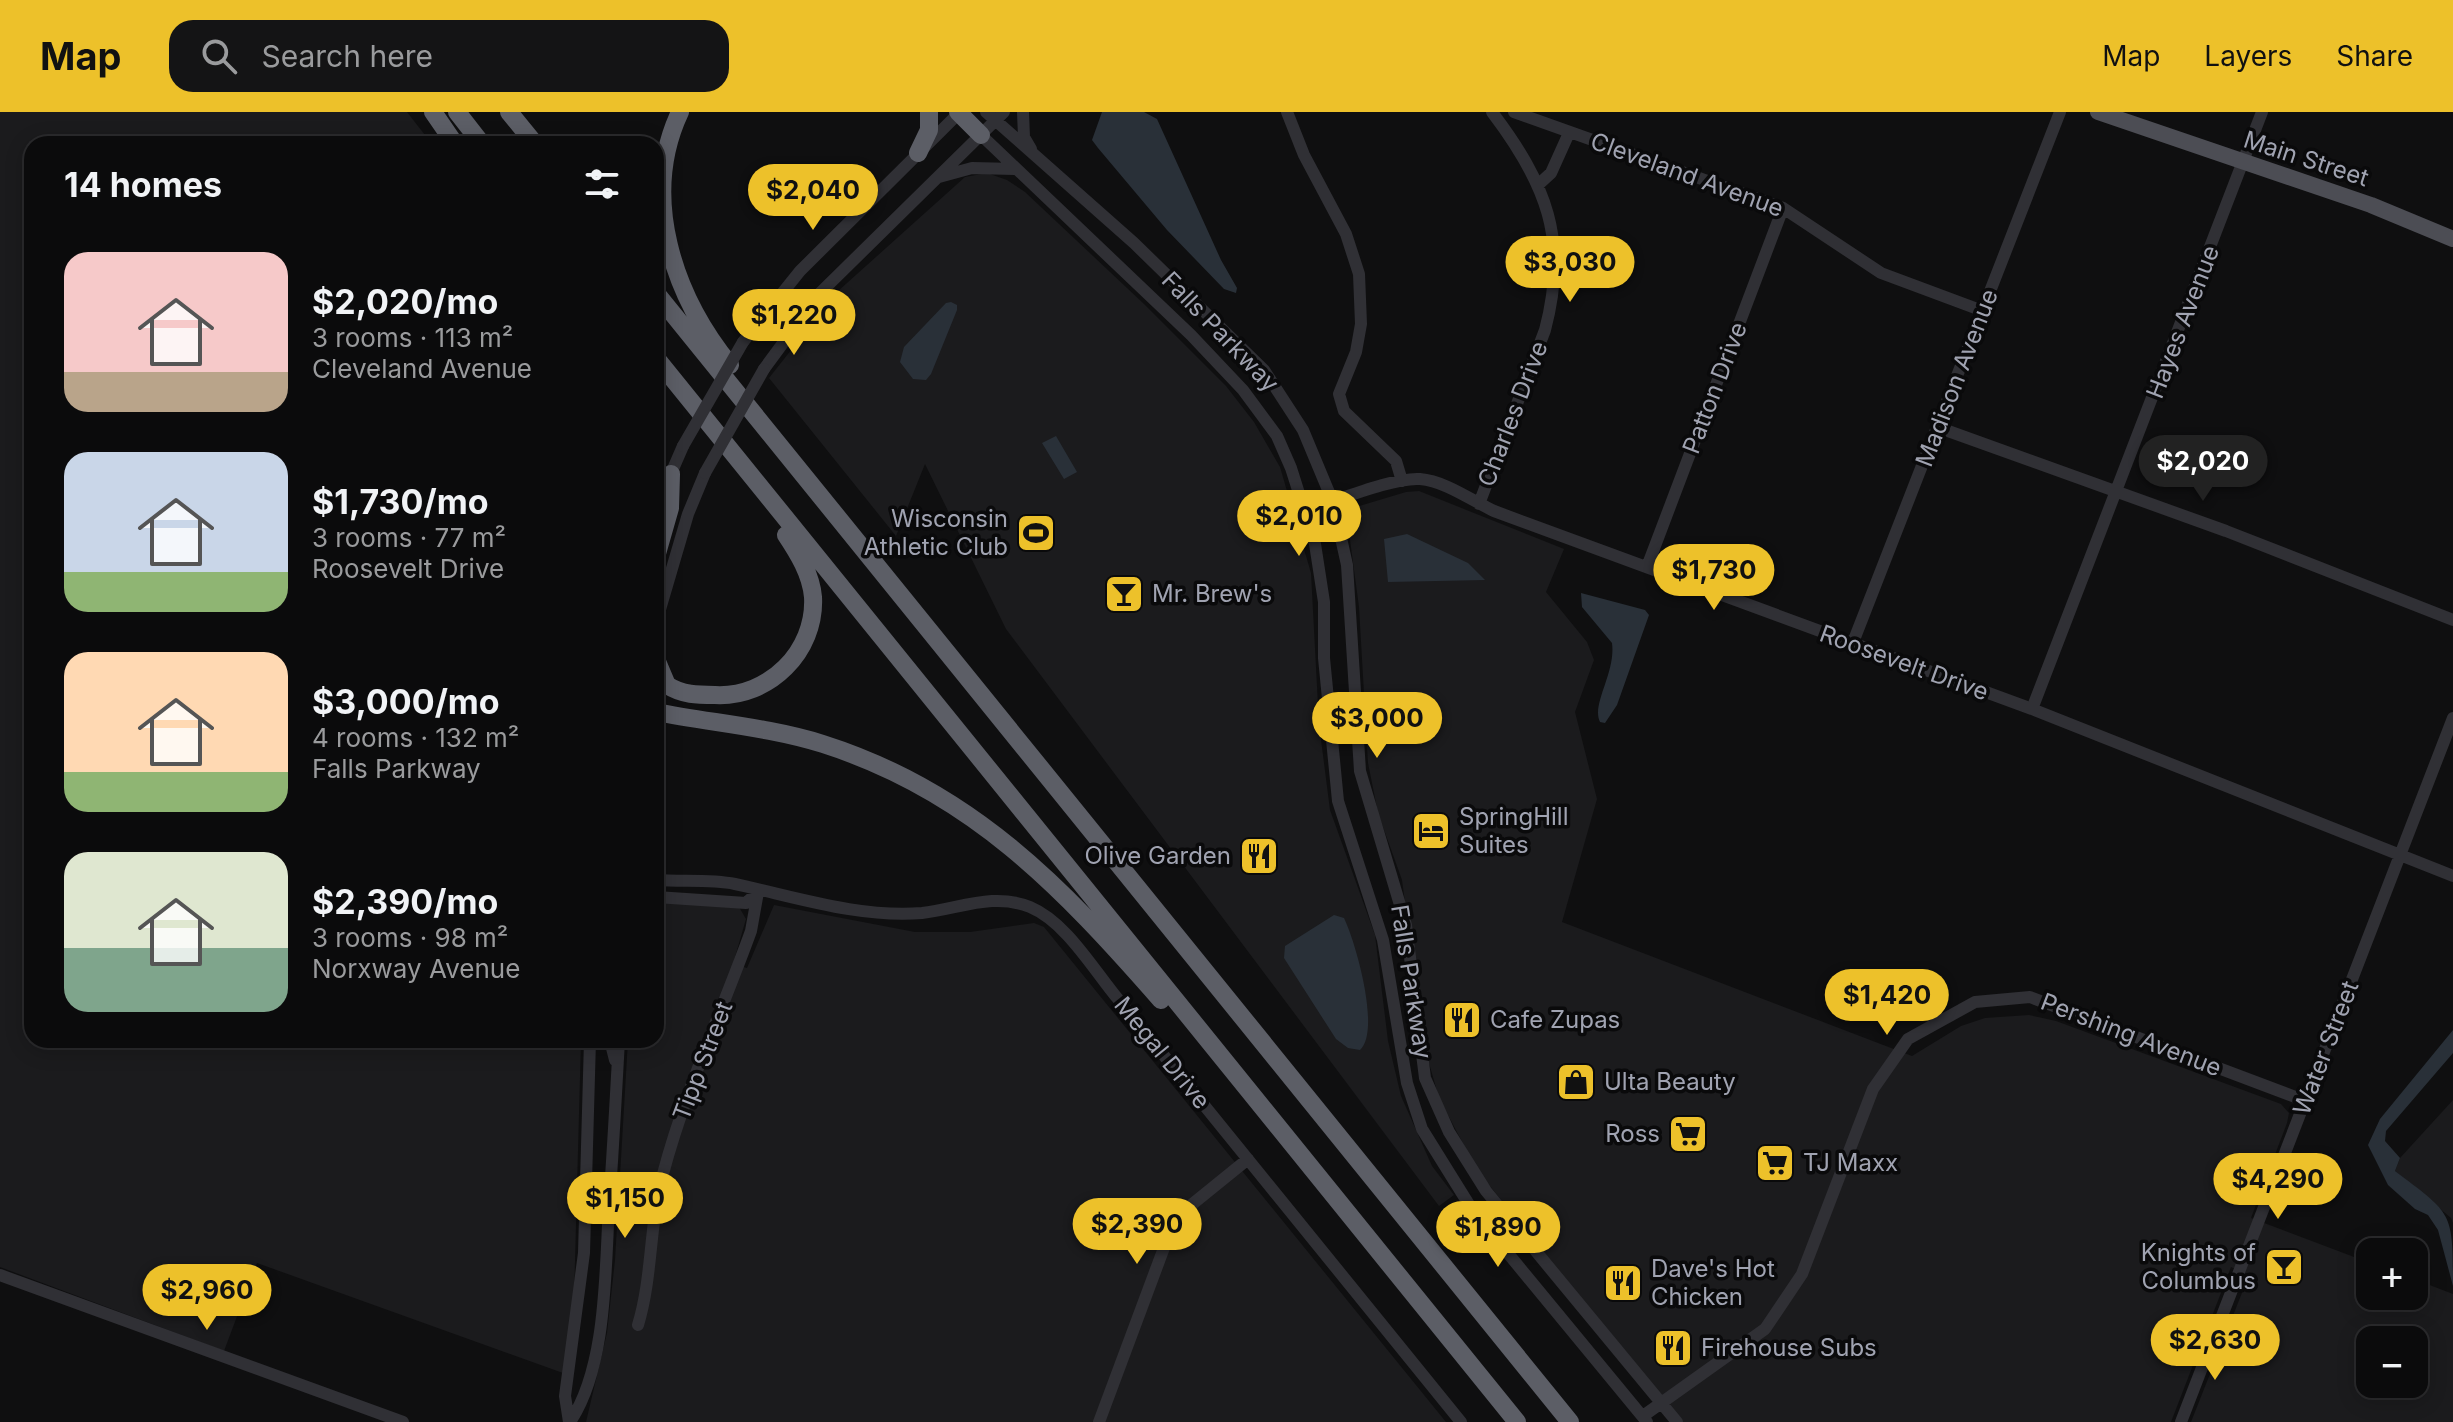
<!DOCTYPE html>
<html lang="en">
<head>
<meta charset="utf-8">
<style>
  body { margin:0; font-family:Inter,sans-serif; background:#141415; color:#f1f3f6; height:100vh; display:flex; flex-direction:column; font-size:30px; white-space:nowrap }
  * { box-sizing:border-box; margin:0 }
  p { font-size:26px; color:#9a9b9d }
  .icon { flex:none; width:44px; height:44px; fill:none; stroke:currentColor; stroke-width:2; stroke-linecap:round; stroke-linejoin:round }
  .map { position:relative; flex:1; overflow:hidden }
  .sheet { position:absolute; left:24px; top:24px; width:640px; height:912px; display:flex; flex-direction:column; background:#0b0b0c; border-radius:24px; box-shadow:0 4px 20px #0003,0 0 0 2px #2b2b2d }
  .sheet>* { flex:none }
  .fabs { position:absolute; left:2356px; top:1126px; display:grid; gap:16px }
  .fabs a { display:grid; place-items:center; width:72px; height:72px; border-radius:16px; background:#0b0b0c; box-shadow:0 4px 20px #0003,0 0 0 2px #2b2b2d; font-size:40px }
  .price { position:absolute; translate:-50% -68px; padding:0 18px; border-radius:28px; background:#edc12a; color:#111; font-size:26px; line-height:52px; filter:drop-shadow(0 2px 4px #0008) }
  .price::after { content:''; position:absolute; left:50%; top:48px; width:24px; height:18px; margin-left:-12px; background:inherit; clip-path:polygon(0 0,100% 0,50% 100%) }
  .price.selected { background:#222; color:#fff }
  ul { padding:0; list-style:none }
  li { display:flex; align-items:center; gap:24px; height:200px; padding:0 40px }
  li span { display:grid; place-items:center; flex:none; width:224px; height:160px; border-radius:24px; color:#555 }
  li>.icon { margin-inline-start:auto }
  span .icon { width:96px; height:96px; fill:#fffc; stroke-width:1 }
  li b { font-size:34px }
  h2 { display:flex; justify-content:space-between; align-items:center; height:96px; padding:0 40px; font-size:34px }
  header { display:flex; align-items:center; gap:48px; box-sizing:border-box; height:112px; padding:0 40px; background:#edc12a; color:#111 }
  header strong { font-size:38px }
  nav { display:flex; gap:44px; margin-inline-start:auto; font-size:28px }
  .search { width:560px; height:72px; background:#141415; display:flex; align-items:center; gap:20px; box-sizing:border-box; padding:0 28px; border-radius:24px; color:#9a9b9d; font-size:30px }
  .map>svg:first-child { display:block }
  .built { fill:#1b1b1d; fill-rule:evenodd }
  .water { fill:#293038 }
  .lines { fill:none; stroke-linecap:round; stroke-linejoin:round }
  .minor { stroke:#303035; stroke-width:12 }
  .major { stroke:#4c4d54; stroke-width:16 }
  .highway { stroke:#5c5e66; stroke-width:18 }
  .minor-bridge { stroke:#303035; stroke-width:12 }
  .labels { text-anchor:middle; stroke-width:7; stroke-linejoin:round; paint-order:stroke }
  .street-label { font-size:24px; fill:#a0a3b1; stroke:#0a0a0b }
  .poi-label { font-size:24px; fill:#a0a3b1; stroke:#0a0a0b; text-anchor:start }
</style>
</head>
<body>
<header>
<strong>Map</strong>
<div class="search"><svg class="icon" aria-label="search" viewBox="0 0 24 24"><circle cx="10" cy="10" r="6"/><path d="M15 15l6 6"/></svg>Search here</div>
<nav><a>Map</a><a>Layers</a><a>Share</a></nav>
</header>
<div class="map">
<svg width="2453" height="1310" viewBox="0 0 2453 1310">
  <rect width="100%" height="100%" fill="#0f0f10"/>
  <path class="built" d="M 0,0 L 407,0 L 432,32 L 32,32 L 32,928 L 581,928 L 574,1187 L 563,1261 L 257,1151 L 224,1239 L 0,1155 Z
    M 987,61 L 1007,68 L 1025,80 L 1144,192 L 1226,274 L 1254,310 L 1280,355 L 1311,461 L 1319,612 L 1330,698 L 1375,823 L 1388,929 L 1401,984 L 1432,1054 L 1454,1083 L 1439,1094 L 1006,517 L 925,352 L 896,424 L 769,266 L 837,180 L 965,65 Z
    M 1419,379 L 1564,437 L 1546,480 L 1587,530 L 1594,548 L 1575,600 L 1597,687 L 1562,810 L 1912,944 L 1961,914 L 1985,906 L 2029,903 L 2056,909 L 2281,992 L 2289,1001 L 2287,1011 L 2251,1106 L 2370,1151 L 2370,1184 L 2414,1184 L 2414,1167 L 2453,1182 L 2453,1310 L 2191,1310 L 2249,1163 L 2231,1155 L 2171,1310 L 1680,1310 L 1477,1058 L 1439,986 L 1425,937 L 1402,768 L 1378,701 L 1368,651 L 1359,495 L 1348,413 L 1348,401 L 1356,395 L 1406,380 ZM 2370,1228 L 2414,1228 L 2414,1272 L 2370,1272 Z
    M 656,785 L 739,795 L 746,807 L 733,852 L 747,856 L 774,793 L 915,820 L 970,820 L 1034,811 L 1044,815 L 1446,1310 L 586,1310 L 607,1221 L 615,1148 L 628,928 L 656,928 Z
    M 2453,988 L 2453,1111 L 2451,1106 L 2395,1059 L 2400,1046 Z"/>
  <path class="water" d="M 1102,0 L 1144,0 L 1157,7 L 1221,148 L 1237,176 L 1236,181 L 1224,177 L 1167,118 L 1098,36 L 1092,28 Z
    M 951,190 L 957,193 L 957,198 L 931,262 L 926,268 L 913,267 L 900,250 L 904,235 L 946,191 Z
    M 1056,324 L 1077,360 L 1064,367 L 1042,331 Z
    M 1407,422 L 1468,451 L 1485,468 L 1388,470 L 1384,427 Z
    M 1581,481 L 1645,498 L 1649,503 L 1617,593 L 1605,611 L 1600,610 C 1591,592 1616,561 1612,531 L 1582,495 Z
    M 1334,803 L 1344,806 C 1356,831 1381,919 1360,938 L 1348,936 L 1336,927 L 1284,846 L 1285,834 Z
    M 2453,918 L 2453,941 L 2386,1019 L 2385,1029 L 2400,1046 L 2395,1059 C 2453,1103 2453,1099 2453,1174 L 2438,1118 L 2428,1103 L 2415,1097 L 2388,1073 L 2368,1033 L 2380,1007 Z"/>
  <g class="lines">
    <path class="minor" d="M 986,0 L 1134,131 L 1264,258 L 1303,318 L 1333,390 L 1347,453 L 1360,659 L 1406,813 L 1425,966 L 1449,1020 L 1486,1079 L 1677,1310
      M 1023,0 L 1024,25 L 1031,37
      M 1287,0 L 1304,43 L 1346,122 L 1359,162 L 1361,212 L 1356,240 L 1339,282 L 1344,299 L 1396,349 L 1402,369
      M 1514,0 L 1783,96 L 1881,161 L 1983,199
      M 981,23 L 1191,223 L 1243,278 L 1277,324 L 1291,356 L 1315,432 L 1324,490 L 1324,546 L 1338,689 L 1383,828 L 1407,971 L 1422,1017 L 1473,1099 L 1647,1310
      M 939,65 L 972,56 L 1015,57
      M 1539,72 L 1551,61 L 1569,21
      M 743,230 L 800,159 L 960,0
      M 764,257 L 820,181 L 1004,0
      M 1937,315 L 2226,419 L 2453,508
      M 1479,392 L 1545,218 C 1569,128 1546,71 1492,0
      M 656,396 L 683,334
      M 1306,398 C 1334,390 1393,365 1420,367 C 1445,369 1471,388 1494,399 L 2032,597 L 2453,764
      M 1647,455 L 1783,96
      M 656,511 L 688,402 L 705,361
      M 1852,533 L 2060,0
      M 2032,597 L 2262,0
      M 656,768 C 682,770 710,767 735,772 C 796,785 859,806 922,801 C 959,797 993,780 1030,795 C 1066,810 1093,857 1118,887 L 1461,1310
      M 656,785 L 746,791 L 758,780
      M 610,928 L 615,948
      M 0,1163 L 403,1310
      M 638,1213 C 653,1163 649,1112 663,1062 C 685,979 722,899 751,819 L 758,780
      M 1643,1304 L 1765,1217 L 1802,1162 L 1873,977 L 1908,927 L 1975,890 L 2030,885 L 2306,989
      M 569,1310 L 565,1284 L 584,1141 L 590,928
      M 570,1310 C 607,1255 605,1159 609,1094 C 613,1039 616,983 619,928
      M 1099,1310 L 1171,1117 L 1190,1094 L 1248,1047
      M 2181,1310 L 2453,606"/>
    <path class="major" d="M 2098,0 L 2371,93 L 2453,127"/>
    <path class="highway" d="M 433,0 L 455,32
      M 457,0 L 482,32
      M 509,0 L 535,32
      M 680,0 C 640,85 673,183 730,253
      M 958,0 L 981,23
      M 918,41 L 929,18 L 929,0
      M 656,181 L 1570,1310
      M 656,246 L 1517,1310
      M 656,445 L 670,396 L 671,362
      M 656,547 L 667,573 C 682,583 698,583 715,583 C 769,586 816,539 813,485 C 811,462 798,441 786,423
      M 656,600 C 711,611 769,615 823,632 C 971,679 1062,775 1161,888"/>
    <path class="minor-bridge" d="M 683,334 L 743,230
      M 705,361 L 764,257"/>
  </g>
  <defs>
    <g id="stadium-square" transform="scale(2)"><rect x="-9" y="-9" width="18" height="18" rx="4" fill="#edc12a" stroke="#0a0a0b"/><path d="M0-5a6.5 5 0 1 0 0 10a6.5 5 0 1 0 0-10ZM-3.5-1.8h7v3.6h-7Z" fill="#111"/></g>
    <g id="bar-square" transform="scale(2)"><rect x="-9" y="-9" width="18" height="18" rx="4" fill="#edc12a" stroke="#0a0a0b"/><path d="M-6-5H6L.8 .8V4.5H3.5V6h-7V4.5H-.8V.8Z" fill="#111"/></g>
    <g id="hotel-square" transform="scale(2)"><rect x="-9" y="-9" width="18" height="18" rx="4" fill="#edc12a" stroke="#0a0a0b"/><path d="M-6-4.5h1.5V1H6V5H4.5V3h-9V5H-6ZM-4 0a1.8 1.8 0 1 1 3.6 0ZM.5 0V-2.5h3Q6-2.5 6 0Z" fill="#111"/></g>
    <g id="restaurant-square" transform="scale(2)"><rect x="-9" y="-9" width="18" height="18" rx="4" fill="#edc12a" stroke="#0a0a0b"/><path d="M-5-6h1v4h1v-4h1v4h1v-4h1v5L-1.5 .5V6h-2V.5L-5-1ZM5-6V6H3V1.5H1.5Q1.5-4 5-6Z" fill="#111"/></g>
    <g id="shop-square" transform="scale(2)"><rect x="-9" y="-9" width="18" height="18" rx="4" fill="#edc12a" stroke="#0a0a0b"/><path d="M-5-2.5h2.3a2.7 3.5 0 0 1 5.4 0H5L5.5 6h-11ZM-1.5-2.5h3a1.5 2.3 0 0 0-3 0Z" fill="#111"/></g>
    <g id="supermarket-square" transform="scale(2)"><rect x="-9" y="-9" width="18" height="18" rx="4" fill="#edc12a" stroke="#0a0a0b"/><path d="M-6-5.5h2.5l.6 2H6L4.5 2H-2.5L-4.4-4H-6ZM-1.5 3.2a1.3 1.3 0 1 0 .1 0ZM3 3.2a1.3 1.3 0 1 0 .1 0Z" fill="#111"/></g>
  </defs>
  <g fill-rule="evenodd">
    <use href="#stadium-square" x="1036" y="421"/>
    <use href="#bar-square" x="1124" y="482"/>
    <use href="#hotel-square" x="1431" y="719"/>
    <use href="#restaurant-square" x="1259" y="744"/>
    <use href="#restaurant-square" x="1462" y="908"/>
    <use href="#shop-square" x="1576" y="970"/>
    <use href="#supermarket-square" x="1688" y="1022"/>
    <use href="#supermarket-square" x="1775" y="1051"/>
    <use href="#bar-square" x="2284" y="1155"/>
    <use href="#restaurant-square" x="1623" y="1171"/>
    <use href="#restaurant-square" x="1673" y="1236"/>
  </g>
  <g class="labels">
    <g class="street-label">
      <text transform="translate(2306 47) rotate(18)" y="8">Main Street</text>
      <text transform="translate(1687 63) rotate(20)" y="8">Cleveland Avenue</text>
      <text transform="translate(2183 210) rotate(-69)" y="8">Hayes Avenue</text>
      <text transform="translate(1220 220) rotate(46)" y="8">Falls Parkway</text>
      <text transform="translate(1957 266) rotate(-69)" y="8">Madison Avenue</text>
      <text transform="translate(1715 276) rotate(-69)" y="8">Patton Drive</text>
      <text transform="translate(1513 302) rotate(-69)" y="8">Charles Drive</text>
      <text transform="translate(1904 551) rotate(20)" y="8">Roosevelt Drive</text>
      <text transform="translate(1411 870) rotate(81)" y="8">Falls Parkway</text>
      <text transform="translate(2131 923) rotate(21)" y="8">Pershing Avenue</text>
      <text transform="translate(2326 936) rotate(-69)" y="8">Water Street</text>
      <text transform="translate(1162 941) rotate(51)" y="8">Megal Drive</text>
      <text transform="translate(703 949) rotate(-69)" y="8">Tipp Street</text>
    </g>
    <g class="poi-label">
      <text x="1008" y="415" text-anchor="end">Wisconsin<tspan x="1008" dy="28">Athletic Club</tspan></text>
      <text x="1152" y="490">Mr. Brew's</text>
      <text x="1459" y="713">SpringHill<tspan x="1459" dy="28">Suites</tspan></text>
      <text x="1231" y="752" text-anchor="end">Olive Garden</text>
      <text x="1490" y="916">Cafe Zupas</text>
      <text x="1604" y="978">Ulta Beauty</text>
      <text x="1660" y="1030" text-anchor="end">Ross</text>
      <text x="1803" y="1059">TJ Maxx</text>
      <text x="2256" y="1149" text-anchor="end">Knights of<tspan x="2256" dy="28">Columbus</tspan></text>
      <text x="1651" y="1165">Dave's Hot<tspan x="1651" dy="28">Chicken</tspan></text>
      <text x="1701" y="1244">Firehouse Subs</text>
    </g>
  </g>
</svg>
<div class="fabs">
<a>+</a>
<a>−</a>
</div>
<b class="price" style="left:813px;top:120px">$2,040</b>
<b class="price" style="left:1570px;top:192px">$3,030</b>
<b class="price" style="left:794px;top:245px">$1,220</b>
<b class="price selected" style="left:2203px;top:391px">$2,020</b>
<b class="price" style="left:1299px;top:446px">$2,010</b>
<b class="price" style="left:1714px;top:500px">$1,730</b>
<b class="price" style="left:1377px;top:648px">$3,000</b>
<b class="price" style="left:1887px;top:925px">$1,420</b>
<b class="price" style="left:2278px;top:1109px">$4,290</b>
<b class="price" style="left:625px;top:1128px">$1,150</b>
<b class="price" style="left:1137px;top:1154px">$2,390</b>
<b class="price" style="left:1498px;top:1157px">$1,890</b>
<b class="price" style="left:207px;top:1220px">$2,960</b>
<b class="price" style="left:2215px;top:1270px">$2,630</b>
<section class="sheet">
<h2>14 homes<svg class="icon" aria-label="filters" viewBox="0 0 24 24"><path d="M4 7h16M4 17h16"/><circle cx="9" cy="7" r="2"/><circle cx="15" cy="17" r="2"/></svg></h2>
<ul>
<li><span style="background:linear-gradient(#f6c9c9 75%,#b9a48a 0)"><svg class="icon" aria-label="home" viewBox="0 0 24 24"><path d="M3 11l9-7 9 7M6 9v11h12V9"/></svg></span><div><b>$2,020/mo</b><p>3 rooms · 113 m²</p><p>Cleveland Avenue</p></div></li>
<li><span style="background:linear-gradient(#c9d6e8 75%,#8fb573 0)"><svg class="icon" aria-label="home" viewBox="0 0 24 24"><path d="M3 11l9-7 9 7M6 9v11h12V9"/></svg></span><div><b>$1,730/mo</b><p>3 rooms · 77 m²</p><p>Roosevelt Drive</p></div></li>
<li><span style="background:linear-gradient(#ffd9b3 75%,#8fb573 0)"><svg class="icon" aria-label="home" viewBox="0 0 24 24"><path d="M3 11l9-7 9 7M6 9v11h12V9"/></svg></span><div><b>$3,000/mo</b><p>4 rooms · 132 m²</p><p>Falls Parkway</p></div></li>
<li><span style="background:linear-gradient(#dfe7d0 60%,#7fa58c 0)"><svg class="icon" aria-label="home" viewBox="0 0 24 24"><path d="M3 11l9-7 9 7M6 9v11h12V9"/></svg></span><div><b>$2,390/mo</b><p>3 rooms · 98 m²</p><p>Norxway Avenue</p></div></li>
</ul>
</section>
</div>
</body>
</html>
